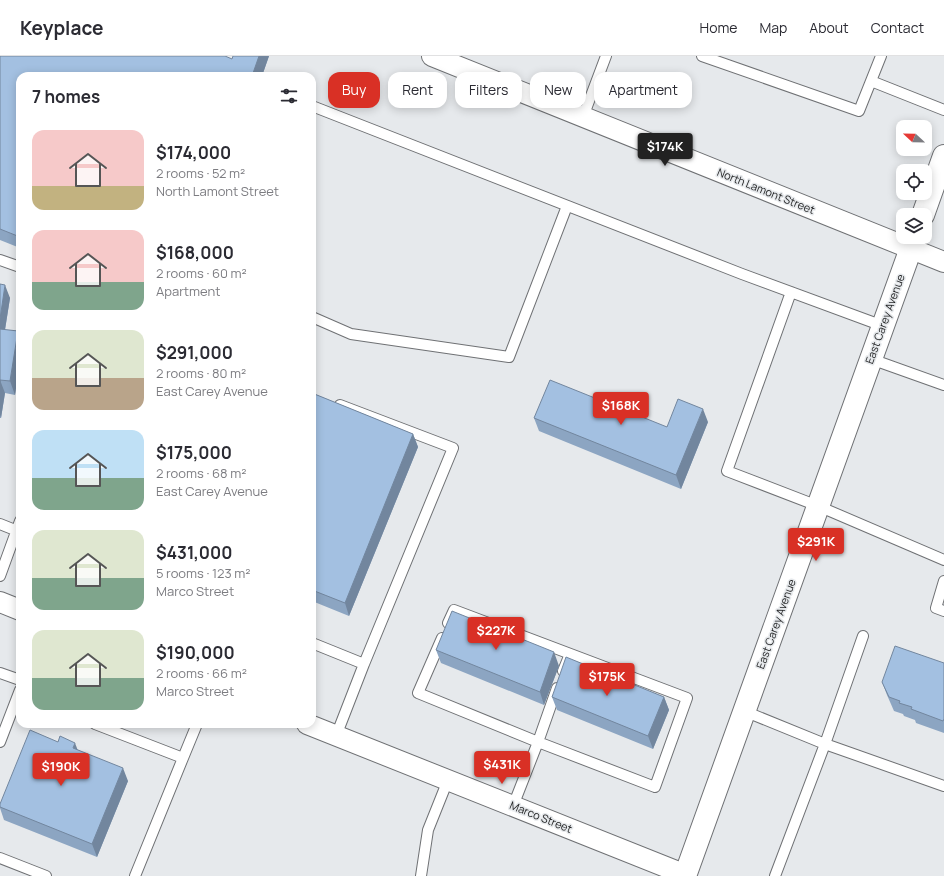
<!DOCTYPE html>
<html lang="en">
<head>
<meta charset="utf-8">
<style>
  body { margin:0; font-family:Manrope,sans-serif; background:#f2f2f3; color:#2b2b33; height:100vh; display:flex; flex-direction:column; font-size:15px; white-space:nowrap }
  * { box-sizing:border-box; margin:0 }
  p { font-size:13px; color:#7c7c81 }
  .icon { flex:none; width:22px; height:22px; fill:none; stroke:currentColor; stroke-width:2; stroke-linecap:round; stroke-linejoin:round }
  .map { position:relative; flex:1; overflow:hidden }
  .panel { position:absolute; left:16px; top:16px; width:300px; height:656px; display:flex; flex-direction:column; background:#fff; border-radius:12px; box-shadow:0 2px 10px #0003 }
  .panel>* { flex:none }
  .guide { position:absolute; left:328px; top:16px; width:380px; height:36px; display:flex; gap:8px }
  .needle { width:26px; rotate:292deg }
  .fabs { position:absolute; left:896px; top:64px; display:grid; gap:8px }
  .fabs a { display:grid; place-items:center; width:36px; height:36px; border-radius:8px; background:#fff; box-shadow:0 2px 10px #0003; font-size:20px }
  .price { position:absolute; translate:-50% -34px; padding:0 9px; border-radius:4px; background:#d93025; color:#fff; font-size:13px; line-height:26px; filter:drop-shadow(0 1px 2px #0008) }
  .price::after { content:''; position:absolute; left:50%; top:24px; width:12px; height:9px; margin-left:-6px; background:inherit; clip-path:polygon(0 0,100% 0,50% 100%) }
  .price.on { background:#222; color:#fff }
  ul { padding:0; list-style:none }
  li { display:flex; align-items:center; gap:12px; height:100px; padding:0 16px }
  li span { display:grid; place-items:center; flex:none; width:112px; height:80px; border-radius:12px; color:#555 }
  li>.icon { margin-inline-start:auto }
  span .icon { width:48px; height:48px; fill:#fffc; stroke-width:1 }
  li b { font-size:17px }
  h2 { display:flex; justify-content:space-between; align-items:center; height:48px; padding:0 16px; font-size:17px }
  .chip { padding:0 14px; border-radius:12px; background:#fff; box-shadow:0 2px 10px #0003; font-size:14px; line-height:36px }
  .chip.on { background:#d93025; color:#fff }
  header { display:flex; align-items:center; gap:24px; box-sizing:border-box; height:56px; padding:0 20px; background:#fff; border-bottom:1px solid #e1e1e2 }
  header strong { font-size:19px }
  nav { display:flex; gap:22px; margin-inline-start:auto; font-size:14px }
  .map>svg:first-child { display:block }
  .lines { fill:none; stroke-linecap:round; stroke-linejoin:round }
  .lane-casing { stroke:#6f7174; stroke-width:12 }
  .street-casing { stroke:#6f7174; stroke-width:22 }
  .secondary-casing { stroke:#6f7174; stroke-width:24 }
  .lane { stroke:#fff; stroke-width:10 }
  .street { stroke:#fff; stroke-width:20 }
  .secondary { stroke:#fff; stroke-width:22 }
  .wall { fill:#8ca5c2 }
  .shaded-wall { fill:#72869e }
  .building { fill:#a3c0e1; stroke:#72869e }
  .labels { text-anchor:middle; stroke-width:3; stroke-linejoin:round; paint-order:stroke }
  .street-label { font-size:11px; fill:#252627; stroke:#e6e9ec }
</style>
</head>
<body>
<header>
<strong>Keyplace</strong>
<nav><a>Home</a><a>Map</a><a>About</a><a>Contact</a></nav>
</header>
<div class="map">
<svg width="944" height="820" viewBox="0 0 944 820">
  <rect width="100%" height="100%" fill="#e6e9ec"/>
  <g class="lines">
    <g class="lane-casing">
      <path id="lane" d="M 702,0 L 859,55 L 881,0
        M 871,25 L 944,54
        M 312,50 L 742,218 L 883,270
        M 583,61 L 606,0
        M 0,204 L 20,211
        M 791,236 L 727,415 L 818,450 L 944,504
        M 312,261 L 351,278 L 509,301 L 567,150
        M 871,303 L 944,329
        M 340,349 L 453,392 L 364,608
        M 0,468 L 20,476
        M 0,520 L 20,465
        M 944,525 L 936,552 L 944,555
        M 448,567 L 454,554 L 687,642 L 655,731 L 538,686 L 557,632
        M 442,582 L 418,637 L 538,686 L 513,750
        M 312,587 L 364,608 L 336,680
        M 563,615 L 570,598
        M 0,617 L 20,624
        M 744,655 L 825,688 L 944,730
        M 95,668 L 183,702 L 135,820
        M 0,686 L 20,634
        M 183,702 L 197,668
        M 0,802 L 46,820
        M 421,820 L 428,774 L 448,724
        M 775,820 L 825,688 L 863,580"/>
    </g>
    <g class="street-casing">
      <path id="street" d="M 432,0 L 944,206
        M 0,546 L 20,554
        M 307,668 L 686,819"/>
    </g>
    <g class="secondary-casing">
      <path id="secondary" d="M 923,159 L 944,100
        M 685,820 L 915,181"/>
    </g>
    <use href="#lane" class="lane"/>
    <use href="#street" class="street"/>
    <use href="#secondary" class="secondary"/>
  </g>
  <path class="wall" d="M 0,0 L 232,3 L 269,0 L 262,20 L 20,20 L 20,192 L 0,184 Z
    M 0,228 L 10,242 L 5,274 L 18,275 L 20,282 L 20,305 L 15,339 L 5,337 L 1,362 L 0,362 Z
    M 312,337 L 413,378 L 418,391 L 349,560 L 312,545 Z
    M 534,362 L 667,371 L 708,366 L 681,433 L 539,375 Z
    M 436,594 L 559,610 L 544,649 L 441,607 Z
    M 944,607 L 944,677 L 916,667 L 915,664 L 904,660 L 903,658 L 894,655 L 887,639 L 882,626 Z
    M 552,641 L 664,641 L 669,654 L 653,693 L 557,654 Z
    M 58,686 L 78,694 L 128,725 L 97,801 L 4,764 L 0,752 L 0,748 Z"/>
  <path class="shaded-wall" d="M 259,0 L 269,0 L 262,20 L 252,20 Z
    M 5,229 L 10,242 L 3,286 L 0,276 L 0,263 Z
    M 18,275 L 20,282 L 20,305 L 15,339 L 10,325 Z
    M 0,324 L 5,337 L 1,362 L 0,359 Z
    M 703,353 L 708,366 L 681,433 L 676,419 Z
    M 413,378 L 418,391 L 349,560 L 345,547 Z
    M 554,596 L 559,610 L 544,649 L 540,636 Z
    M 664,641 L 669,654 L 653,693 L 648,680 Z
    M 75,687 L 80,700 L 73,692 Z
    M 123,712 L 128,725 L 97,801 L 92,788 Z"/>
  <path class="building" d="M 0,0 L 225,0 L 232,3 L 233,0 L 259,0 L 252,20 L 20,20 L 20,181 L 0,173 Z
    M 0,228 L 5,229 L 0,263 Z
    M 0,273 L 18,275 L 10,325 L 0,324 L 0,326 Z
    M 550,324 L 667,371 L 678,343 L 703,353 L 676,419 L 534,362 Z
    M 312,337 L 413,378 L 345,547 L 312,534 Z
    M 452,555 L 554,596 L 540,636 L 436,594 Z
    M 895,590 L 944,607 L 944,663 L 943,665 L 911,653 L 912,651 L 899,647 L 900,645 L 889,641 L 882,626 Z
    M 566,601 L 664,641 L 648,680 L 552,641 Z
    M 30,674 L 58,686 L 60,680 L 75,687 L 73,692 L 123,712 L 92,788 L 0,751 L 0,748 Z"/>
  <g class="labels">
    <g class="street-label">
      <text transform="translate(766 135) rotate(22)" y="4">North Lamont Street</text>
      <text transform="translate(885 263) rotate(-70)" y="4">East Carey Avenue</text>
      <text transform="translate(776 568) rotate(-70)" y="4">East Carey Avenue</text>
      <text transform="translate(541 761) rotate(22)" y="4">Marco Street</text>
    </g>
  </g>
</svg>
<div class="fabs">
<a><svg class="needle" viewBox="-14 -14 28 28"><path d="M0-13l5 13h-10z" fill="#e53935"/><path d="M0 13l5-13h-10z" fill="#7c7c81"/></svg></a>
<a><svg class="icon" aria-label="locate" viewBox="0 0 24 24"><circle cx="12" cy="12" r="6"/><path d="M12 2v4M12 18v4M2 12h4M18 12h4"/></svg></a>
<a><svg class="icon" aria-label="layers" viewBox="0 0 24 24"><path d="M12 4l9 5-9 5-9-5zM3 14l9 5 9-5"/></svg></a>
</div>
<b class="price on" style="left:665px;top:111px">$174K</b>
<b class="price" style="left:621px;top:370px">$168K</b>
<b class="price" style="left:816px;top:506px">$291K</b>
<b class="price" style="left:496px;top:595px">$227K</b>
<b class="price" style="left:607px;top:641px">$175K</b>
<b class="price" style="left:502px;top:729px">$431K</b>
<b class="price" style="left:61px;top:731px">$190K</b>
<div class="guide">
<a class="chip on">Buy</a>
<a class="chip">Rent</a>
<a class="chip">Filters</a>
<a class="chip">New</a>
<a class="chip">Apartment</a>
</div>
<section class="panel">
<h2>7 homes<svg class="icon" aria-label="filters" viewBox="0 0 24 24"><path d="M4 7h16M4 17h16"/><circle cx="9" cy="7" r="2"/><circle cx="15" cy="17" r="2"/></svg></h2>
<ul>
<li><span style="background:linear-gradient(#f6c9c9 70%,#c2b280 0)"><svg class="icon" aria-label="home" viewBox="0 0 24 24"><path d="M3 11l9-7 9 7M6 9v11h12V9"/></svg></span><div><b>$174,000</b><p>2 rooms · 52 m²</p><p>North Lamont Street</p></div></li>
<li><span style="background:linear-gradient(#f6c9c9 65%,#7fa58c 0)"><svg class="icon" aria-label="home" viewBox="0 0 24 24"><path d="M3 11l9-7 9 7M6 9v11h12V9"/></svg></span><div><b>$168,000</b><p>2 rooms · 60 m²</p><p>Apartment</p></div></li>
<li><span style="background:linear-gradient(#dfe7d0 60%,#b9a48a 0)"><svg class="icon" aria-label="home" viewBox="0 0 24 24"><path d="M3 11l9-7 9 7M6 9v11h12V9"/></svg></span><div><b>$291,000</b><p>2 rooms · 80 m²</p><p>East Carey Avenue</p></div></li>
<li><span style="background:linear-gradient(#bfe0f5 60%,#7fa58c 0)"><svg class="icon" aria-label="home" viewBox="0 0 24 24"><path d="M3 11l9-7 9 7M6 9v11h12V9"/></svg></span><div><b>$175,000</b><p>2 rooms · 68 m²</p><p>East Carey Avenue</p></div></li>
<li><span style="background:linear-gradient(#dfe7d0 60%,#7fa58c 0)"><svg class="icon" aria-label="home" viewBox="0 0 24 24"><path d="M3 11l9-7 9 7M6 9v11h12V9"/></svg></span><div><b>$431,000</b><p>5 rooms · 123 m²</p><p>Marco Street</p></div></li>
<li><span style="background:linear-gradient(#dfe7d0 60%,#7fa58c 0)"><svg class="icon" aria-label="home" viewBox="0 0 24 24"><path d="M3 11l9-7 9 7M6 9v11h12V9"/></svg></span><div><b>$190,000</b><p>2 rooms · 66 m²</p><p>Marco Street</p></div></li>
</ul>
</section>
</div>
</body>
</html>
